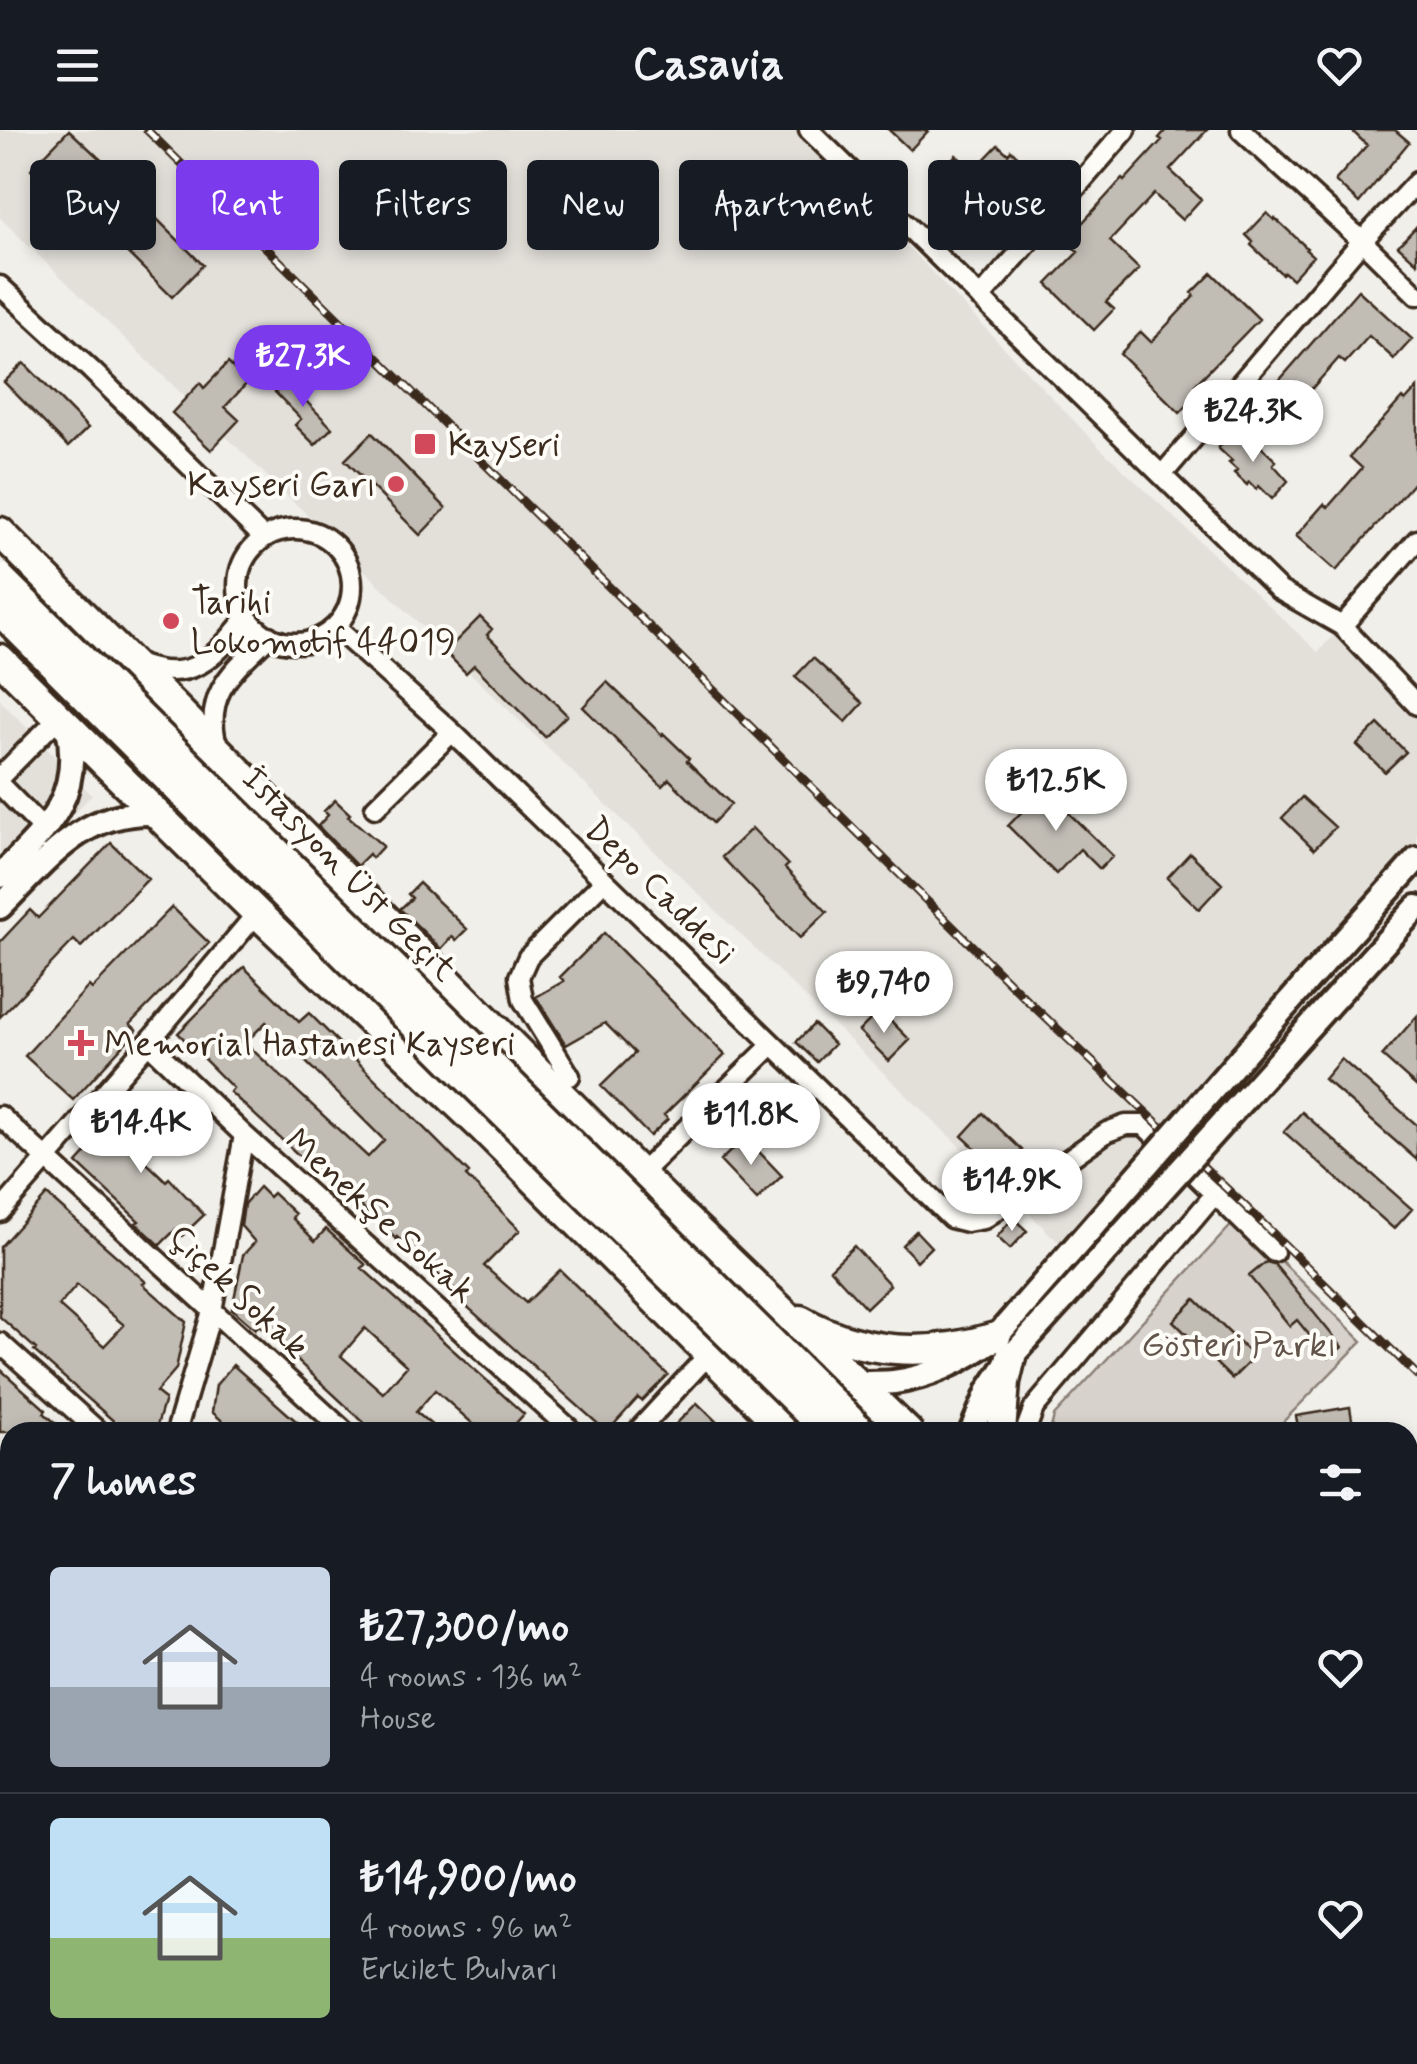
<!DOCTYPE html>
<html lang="en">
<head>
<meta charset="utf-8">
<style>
  body { margin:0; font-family:Mynerve,sans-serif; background:#242831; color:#f1f3f6; height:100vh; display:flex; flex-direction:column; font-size:38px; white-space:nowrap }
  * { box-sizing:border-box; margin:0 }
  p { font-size:32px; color:#9ea1a6 }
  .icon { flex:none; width:55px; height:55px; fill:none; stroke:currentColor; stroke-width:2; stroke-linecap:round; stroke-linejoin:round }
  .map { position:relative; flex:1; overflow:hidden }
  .details { position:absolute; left:0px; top:1292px; width:1418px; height:642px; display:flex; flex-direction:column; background:#171b24; border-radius:30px 30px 0 0; box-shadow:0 5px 15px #0003 }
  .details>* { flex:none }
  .banner { position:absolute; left:30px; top:30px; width:1358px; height:90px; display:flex; gap:20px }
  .price { position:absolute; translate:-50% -85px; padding:0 22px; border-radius:35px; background:#fff; color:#222; font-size:32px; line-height:65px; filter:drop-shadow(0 2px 5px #0008) }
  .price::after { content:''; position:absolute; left:50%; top:60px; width:30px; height:22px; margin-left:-15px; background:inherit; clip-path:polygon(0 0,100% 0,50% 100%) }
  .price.on { background:#7c3aed; color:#fff }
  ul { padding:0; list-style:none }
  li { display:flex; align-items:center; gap:30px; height:250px; padding:0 50px }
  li+li { border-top:2px solid #363941 }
  li span { display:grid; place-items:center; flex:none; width:280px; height:200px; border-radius:10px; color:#555 }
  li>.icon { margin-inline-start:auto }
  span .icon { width:120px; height:120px; fill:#fffc; stroke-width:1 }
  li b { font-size:42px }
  h2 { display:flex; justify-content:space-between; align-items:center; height:120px; padding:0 50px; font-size:42px }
  .chip { padding:0 35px; border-radius:10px; background:#171b24; box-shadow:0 5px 15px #0003; font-size:35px; line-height:90px }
  .chip.on { background:#7c3aed; color:#fff }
  header { display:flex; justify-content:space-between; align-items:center; height:130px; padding:0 50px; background:#171b24; font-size:45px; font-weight:800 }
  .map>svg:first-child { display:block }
  .built { fill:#e3e0da }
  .green { fill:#d7d2cc; stroke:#897e75; stroke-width:2.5 }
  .building { fill:#c1bcb4; stroke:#3b2a1e; stroke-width:2.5; fill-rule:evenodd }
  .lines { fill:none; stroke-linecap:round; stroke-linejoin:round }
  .minor-casing { stroke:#3b2a1e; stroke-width:25 }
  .major-casing { stroke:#3b2a1e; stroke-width:30 }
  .highway-casing { stroke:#3b2a1e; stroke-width:35 }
  .minor { stroke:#fdfcf7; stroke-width:18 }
  .major { stroke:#fdfcf7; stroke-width:22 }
  .highway { stroke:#fdfcf7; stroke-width:28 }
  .rail-casing { stroke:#3b2a1e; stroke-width:9 }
  .rail { stroke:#fdfcf7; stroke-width:5; stroke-dasharray:15; stroke-linecap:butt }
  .major-bridge-casing { stroke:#3b2a1e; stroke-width:30; stroke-linecap:butt }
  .highway-bridge-casing { stroke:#3b2a1e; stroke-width:35; stroke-linecap:butt }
  .major-bridge { stroke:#fdfcf7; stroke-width:22 }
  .highway-bridge { stroke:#fdfcf7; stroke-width:28 }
  .poi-dot { fill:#d1495b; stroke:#fdfcf7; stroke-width:4 }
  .labels { text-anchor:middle; stroke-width:8; stroke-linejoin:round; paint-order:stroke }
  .poi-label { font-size:35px; fill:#3b2a1e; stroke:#fdfcf7; text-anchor:start }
  .street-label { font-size:35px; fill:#3b2a1e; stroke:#fdfcf7 }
  .park-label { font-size:35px; fill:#62544a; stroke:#fdfcf7 }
</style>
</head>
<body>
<header><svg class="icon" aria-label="menu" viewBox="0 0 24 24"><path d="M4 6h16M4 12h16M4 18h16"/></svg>Casavia<svg class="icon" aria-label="heart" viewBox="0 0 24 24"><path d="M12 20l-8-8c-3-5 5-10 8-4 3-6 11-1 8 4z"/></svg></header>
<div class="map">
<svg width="1417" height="1934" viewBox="0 0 1417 1934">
  <rect width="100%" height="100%" fill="#f1efea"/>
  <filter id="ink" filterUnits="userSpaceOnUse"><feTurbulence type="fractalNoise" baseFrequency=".01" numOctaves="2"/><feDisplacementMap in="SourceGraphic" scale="20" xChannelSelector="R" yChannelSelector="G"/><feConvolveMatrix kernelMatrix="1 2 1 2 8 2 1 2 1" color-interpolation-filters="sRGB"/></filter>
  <g filter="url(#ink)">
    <path class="built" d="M 0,0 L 796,0 L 1099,317 L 1318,522 L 1337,501 L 1417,581 L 1417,748 L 1079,1132 L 0,88 Z
      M 0,570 L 92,665 L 0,759 Z"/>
    <path class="green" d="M 1238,1088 L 1362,1211 L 1273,1302 L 1050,1302 L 1054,1286 Z
      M 0,1796 L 10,1805 L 10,1913 L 0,1923 Z"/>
    <path class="building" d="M 69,0 L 112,40 L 110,42 L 203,135 L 172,167 L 78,74 L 72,80 L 31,39 Z
      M 889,0 L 929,0 L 910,20 Z
      M 1166,0 L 1207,0 L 1170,40 L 1201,69 L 1182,90 L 1154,64 L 1110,111 L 1139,139 L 1106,172 L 1114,179 L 1094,200 L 1047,154 L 1078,122 L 1066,111 L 1122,49 L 1124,51 L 1162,10 L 1159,8 Z
      M 1351,0 L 1395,0 L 1409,12 L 1359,73 L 1335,51 L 1367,15 Z
      M 998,15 L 1008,24 L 1011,20 L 1041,49 L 1012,79 L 1016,83 L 997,104 L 936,45 L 956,25 L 973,41 Z
      M 1267,83 L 1274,90 L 1275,88 L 1307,118 L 1306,120 L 1313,126 L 1292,149 L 1284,142 L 1282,144 L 1251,115 L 1253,112 L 1246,105 Z
      M 1417,96 L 1417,133 L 1398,116 Z
      M 1212,143 L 1259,189 L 1195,255 L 1202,261 L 1180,283 L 1120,224 L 1141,202 L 1151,212 L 1194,166 L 1192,163 Z
      M 1358,160 L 1412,209 L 1394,229 L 1369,206 L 1345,233 L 1339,228 L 1300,272 L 1278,252 Z
      M 24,233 L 88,298 L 68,317 L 4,252 Z
      M 228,233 L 248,252 L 225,277 L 239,290 L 211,320 L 172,283 L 200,253 L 204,258 Z
      M 293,244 L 310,262 L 304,269 L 332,298 L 315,315 L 295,295 L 301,289 L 275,262 Z
      M 1417,258 L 1417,349 L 1336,441 L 1296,406 L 1324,374 L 1328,377 L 1362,338 L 1350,327 L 1402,268 L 1405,271 Z
      M 1235,301 L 1253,315 L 1256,312 L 1276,331 L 1273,334 L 1288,351 L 1272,369 L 1259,356 L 1256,359 L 1249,352 L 1247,355 L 1234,343 L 1237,340 L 1229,333 L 1232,331 L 1218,318 Z
      M 372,303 L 446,378 L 420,405 L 345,330 Z
      M 480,487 L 492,499 L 487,505 L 567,585 L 545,607 L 474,535 L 466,543 L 445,522 Z
      M 813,528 L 863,573 L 846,592 L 795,547 Z
      M 607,552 L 662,605 L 663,603 L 689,628 L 687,631 L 731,674 L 713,693 L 669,649 L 662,656 L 583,577 Z
      M 1378,594 L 1406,622 L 1385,642 L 1357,615 Z
      M 1044,659 L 1113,726 L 1100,739 L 1080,719 L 1056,744 L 1008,696 Z
      M 1302,667 L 1335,697 L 1314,719 L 1282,688 Z
      M 335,670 L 350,684 L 348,686 L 383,716 L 372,728 L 369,724 L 357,736 L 318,696 L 328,685 L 324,681 Z
      M 752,698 L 788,735 L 785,738 L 827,782 L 800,808 L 722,727 Z
      M 111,713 L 148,749 L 81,817 L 74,810 L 0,887 L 0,812 L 30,780 L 38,788 Z
      M 1190,723 L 1222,754 L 1199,779 L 1167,748 Z
      M 419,753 L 467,799 L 456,810 L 452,807 L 441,819 L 400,779 L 412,768 L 408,764 Z
      M 172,777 L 209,813 L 130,894 L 137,900 L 73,970 L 25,926 L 89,856 L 92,859 Z
      M 604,803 L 725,925 L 664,985 L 668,989 L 650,1006 L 601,956 L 635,923 L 605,893 L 566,915 L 536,867 L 564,851 L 560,847 Z
      M 244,837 L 299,892 L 309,883 L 469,1043 L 466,1046 L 520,1100 L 484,1136 L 526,1173 L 560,1140 L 668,1245 L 642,1271 L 638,1268 L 607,1302 L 452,1163 L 455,1160 L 397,1107 L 396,1109 L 359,1075 L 356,1078 L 230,962 L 233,958 L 178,903 ZM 266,892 L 384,1010 L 368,1027 L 245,913 Z
      M 880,880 L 910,910 L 889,931 L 859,901 Z
      M 1417,886 L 1417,957 L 1382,926 Z
      M 814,894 L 834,914 L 817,932 L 796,912 Z
      M 1341,929 L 1417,995 L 1417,1030 L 1324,949 Z
      M 152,963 L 172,981 L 136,1023 L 166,1051 L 169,1048 L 204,1085 L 182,1106 L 176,1099 L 160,1115 L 136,1093 L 139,1091 L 77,1033 L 109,998 L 116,1005 Z
      M 1302,982 L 1412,1079 L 1394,1099 L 1284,1002 Z
      M 983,983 L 1022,1020 L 1001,1042 L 962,1006 Z
      M 745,1007 L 782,1046 L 757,1070 L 720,1031 Z
      M 259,1057 L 269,1067 L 273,1063 L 295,1084 L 292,1088 L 315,1111 L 326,1099 L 366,1135 L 362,1138 L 524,1284 L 508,1302 L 482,1302 L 435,1260 L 416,1282 L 440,1302 L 374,1302 L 259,1195 L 255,1199 L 232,1179 L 243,1125 L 255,1112 L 241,1096 L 244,1074 ZM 365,1198 L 407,1236 L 383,1263 L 341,1226 Z
      M 47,1065 L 146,1152 L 143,1154 L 186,1192 L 176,1239 L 156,1262 L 165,1269 L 155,1302 L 126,1302 L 34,1221 L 36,1219 L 0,1187 L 0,1117 ZM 77,1155 L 124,1195 L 104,1216 L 59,1176 Z
      M 1013,1088 L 1027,1101 L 1010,1119 L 997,1107 Z
      M 916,1101 L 931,1117 L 917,1131 L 902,1115 Z
      M 854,1116 L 890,1155 L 866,1178 L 830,1139 Z
      M 1266,1132 L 1274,1134 L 1342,1217 L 1328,1228 L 1297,1190 L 1290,1196 L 1249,1146 Z
      M 1195,1169 L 1254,1227 L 1232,1249 L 1173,1191 Z
      M 233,1235 L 288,1284 L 309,1302 L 235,1302 L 212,1282 L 216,1255 Z
      M 0,1239 L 46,1280 L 44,1283 L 66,1302 L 0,1302 Z
      M 697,1273 L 727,1302 L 668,1302 Z
      M 1350,1277 L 1354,1302 L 1299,1302 L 1296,1286 Z"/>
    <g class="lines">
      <g class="minor-casing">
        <path id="minor" d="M 809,0 L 1279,460 L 1342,496 L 1417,575
          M 1241,0 L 1362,111 L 1417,165
          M 0,156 L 91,240 L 264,408
          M 980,168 L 1126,0
          M 1162,345 L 1362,111 L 1417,52
          M238 456a57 57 0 1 1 114 0a57 57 0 1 1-114 0Z
          M 1342,496 L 1417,410
          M 335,497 L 452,602 L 951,1088 L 967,1092 L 984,1089 L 1107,1002 L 1126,995 L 1144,995 L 1274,1122
          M 135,533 C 192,556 214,528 247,487
          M 218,618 C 201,564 234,540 269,506
          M 0,647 L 58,588
          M 0,655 L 45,701
          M 375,678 L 452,602
          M 148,913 L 244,1005 L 573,1302
          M 570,946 L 523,870 L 519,847 L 528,827 L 604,751
          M 0,986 L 345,1302
          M 640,1044 L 772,915
          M 0,1082 L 148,913 L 257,783
          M 0,1213 L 99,1302
          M 176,1302 L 212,1181 L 244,1005
          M 637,1302 L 709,1224
          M 1025,1302 L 1034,1278 L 1215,1064
          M 0,1440 L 10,1449
          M 0,1665 L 10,1653
          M 0,1770 L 10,1779
          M 517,1925 L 526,1934
          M 852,1925 L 863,1934
          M 1141,1925 L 1151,1934
          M 38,1934 L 48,1925
          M 630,1934 L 639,1925
          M 1330,1934 L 1331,1925"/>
      </g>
      <g class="major-casing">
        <path id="major" d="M 0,746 C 46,699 83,669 68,597
          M 0,777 C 47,731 82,680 154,683
          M 1305,854 L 1417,729
          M 1327,877 L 1417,777
          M 847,1258 C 861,1250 878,1254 894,1252 C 932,1247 965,1230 996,1207 L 1131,1053
          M 971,1302 L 989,1260 L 1011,1227 L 1155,1068
          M 342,1934 L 350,1925
          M 377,1934 L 386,1925"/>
      </g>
      <g class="highway-casing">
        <path id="highway" d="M 0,402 L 668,1072 L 908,1302
          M 0,529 L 257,783 L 482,997 L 787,1302
          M 800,1190 C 861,1225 929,1227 996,1207
          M 1001,1302 L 1005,1252 L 1011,1227
          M 1408,1792 L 1417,1802
          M 1408,1836 L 1417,1845
          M 1408,1874 L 1417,1883
          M 1406,1925 L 1415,1934"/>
      </g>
      <use href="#minor" class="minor"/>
      <use href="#major" class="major"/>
      <use href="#highway" class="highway"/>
      <g class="rail-casing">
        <path id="rail" d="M 147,0 L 1028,871 L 1245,1076 L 1417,1245"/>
      </g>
      <use href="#rail" class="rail"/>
      <g class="major-bridge-casing">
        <path id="major-bridge" d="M 1131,1053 L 1305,854
          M 1155,1068 L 1327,877"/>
      </g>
      <g class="highway-bridge-casing">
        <path id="highway-bridge" d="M 0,448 L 862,1302
          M 0,481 L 476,956 L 828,1302"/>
      </g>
      <use href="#major-bridge" class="major-bridge"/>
      <use href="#highway-bridge" class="highway-bridge"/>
    </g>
  </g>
  <g class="poi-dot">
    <rect x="413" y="302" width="24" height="24" rx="5"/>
    <circle cx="396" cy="354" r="10"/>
    <circle cx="171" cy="491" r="10"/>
    <path d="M76 898h10v10h10v10h-10v10h-10v-10h-10v-10h10z"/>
  </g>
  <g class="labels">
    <g class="poi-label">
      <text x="448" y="326">Kayseri</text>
      <text x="376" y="366" text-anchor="end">Kayseri Garı</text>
      <text x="191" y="483">Tarihi<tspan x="191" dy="40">Lokomotif 44019</tspan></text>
      <text x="104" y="925">Memorial Hastanesi Kayseri</text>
    </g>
    <g class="street-label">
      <text transform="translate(350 743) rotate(45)" y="12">İstasyon Üst Geçit</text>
      <text transform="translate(661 760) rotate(44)" y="12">Depo Caddesi</text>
      <text transform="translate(381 1085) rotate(42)" y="12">Menekşe Sokak</text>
      <text transform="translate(239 1161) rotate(43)" y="12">Çiçek Sokak</text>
    </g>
    <g class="park-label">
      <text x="1239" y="1226">Gösteri Parkı</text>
    </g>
  </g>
</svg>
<b class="price on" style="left:303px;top:280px">₺27.3K</b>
<b class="price" style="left:1253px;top:335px">₺24.3K</b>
<b class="price" style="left:1056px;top:704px">₺12.5K</b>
<b class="price" style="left:884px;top:906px">₺9,740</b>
<b class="price" style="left:751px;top:1038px">₺11.8K</b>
<b class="price" style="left:141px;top:1046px">₺14.4K</b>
<b class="price" style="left:1012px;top:1104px">₺14.9K</b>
<div class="banner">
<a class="chip">Buy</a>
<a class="chip on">Rent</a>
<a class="chip">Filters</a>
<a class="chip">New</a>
<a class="chip">Apartment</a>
<a class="chip">House</a>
</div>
<section class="details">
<h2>7 homes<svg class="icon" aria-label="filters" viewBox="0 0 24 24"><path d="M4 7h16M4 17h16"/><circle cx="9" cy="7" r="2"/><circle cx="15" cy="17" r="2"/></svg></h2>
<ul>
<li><span style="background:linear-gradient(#c9d6e8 60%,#9aa5b1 0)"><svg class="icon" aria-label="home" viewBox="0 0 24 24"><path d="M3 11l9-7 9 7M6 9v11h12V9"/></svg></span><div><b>₺27,300/mo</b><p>4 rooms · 136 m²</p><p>House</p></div><svg class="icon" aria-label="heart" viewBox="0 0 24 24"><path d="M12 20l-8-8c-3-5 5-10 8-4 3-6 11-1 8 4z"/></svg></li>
<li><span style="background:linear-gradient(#bfe0f5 60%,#8fb573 0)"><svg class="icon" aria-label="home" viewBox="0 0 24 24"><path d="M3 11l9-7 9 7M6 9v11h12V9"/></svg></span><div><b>₺14,900/mo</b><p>4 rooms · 96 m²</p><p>Erkilet Bulvarı</p></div><svg class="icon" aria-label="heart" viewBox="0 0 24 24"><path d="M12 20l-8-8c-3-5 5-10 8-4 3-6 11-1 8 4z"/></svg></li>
</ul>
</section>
</div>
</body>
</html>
